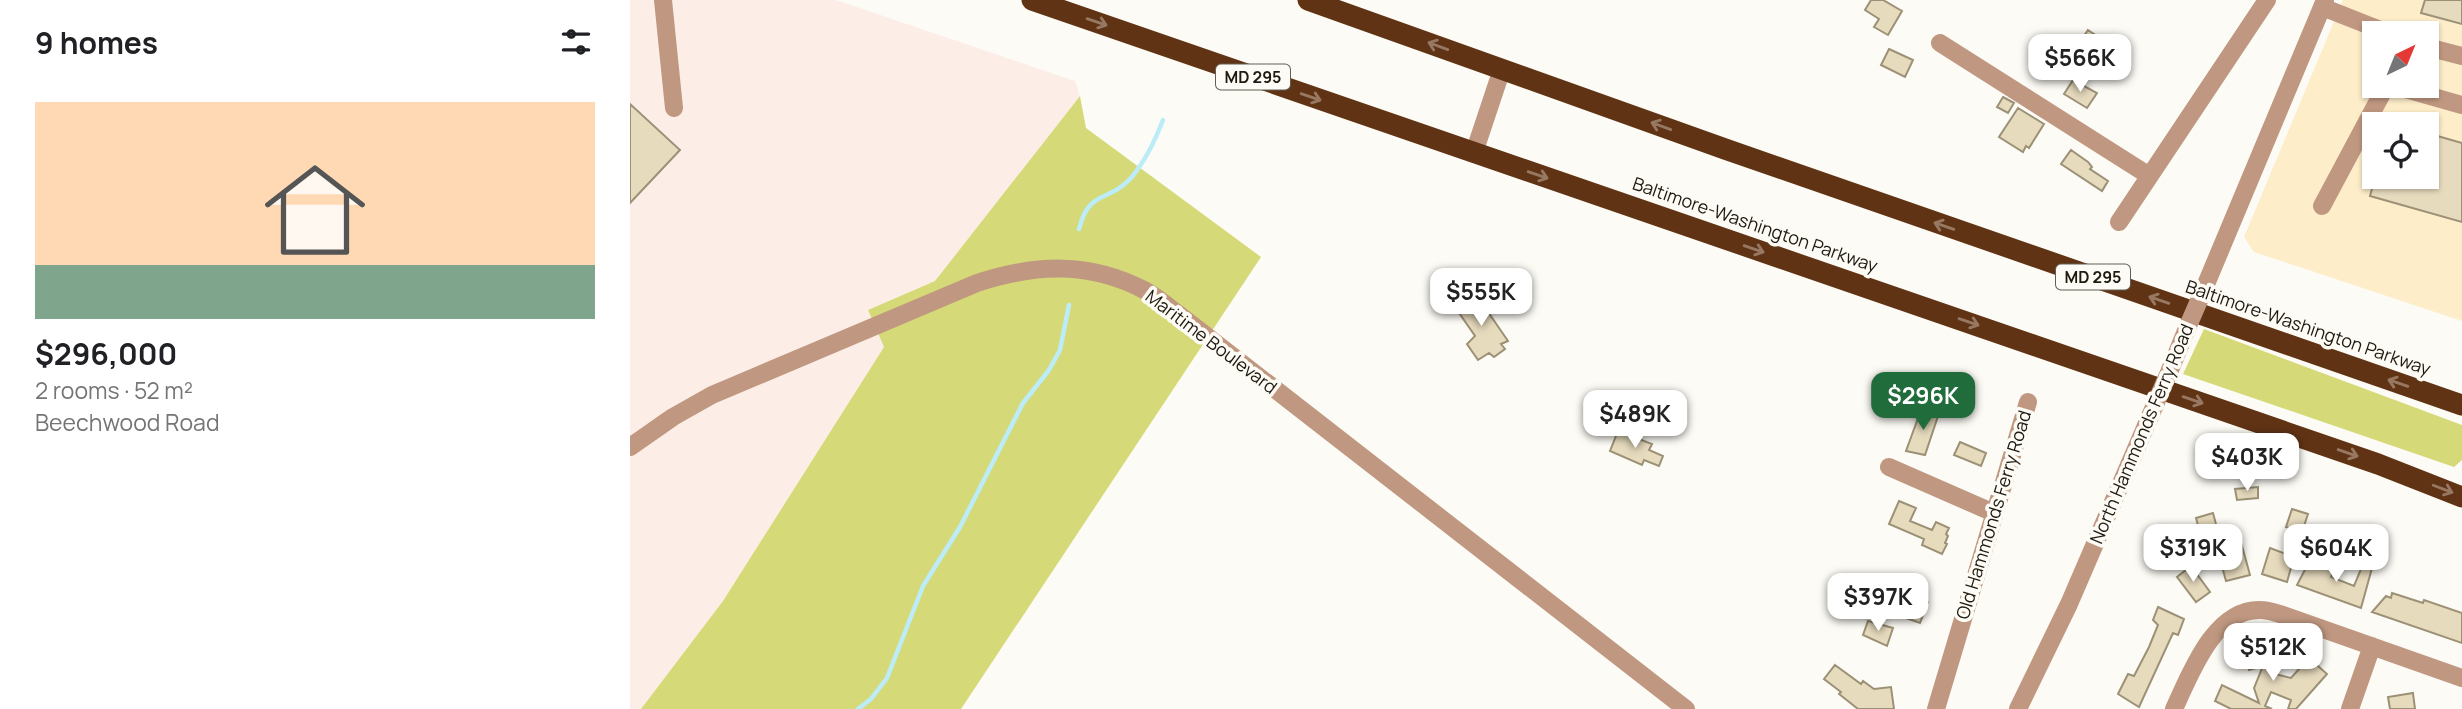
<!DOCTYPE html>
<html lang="en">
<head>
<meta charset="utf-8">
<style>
  body { margin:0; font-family:Manrope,sans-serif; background:#f2f2f2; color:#202124; height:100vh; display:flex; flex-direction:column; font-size:26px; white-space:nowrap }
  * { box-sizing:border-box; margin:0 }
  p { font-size:23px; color:#757577 }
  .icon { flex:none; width:38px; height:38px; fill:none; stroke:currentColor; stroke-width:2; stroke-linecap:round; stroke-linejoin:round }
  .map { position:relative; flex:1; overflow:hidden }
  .details { display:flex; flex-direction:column; background:#fff; width:630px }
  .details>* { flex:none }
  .needle { width:46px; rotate:43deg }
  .buttons { position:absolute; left:1732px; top:21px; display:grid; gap:14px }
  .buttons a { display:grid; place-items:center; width:77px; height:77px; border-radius:0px; background:#fff; box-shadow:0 2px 5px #0004; font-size:35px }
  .price { position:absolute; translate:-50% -60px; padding:0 16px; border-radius:14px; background:#fff; color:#222; font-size:23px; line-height:46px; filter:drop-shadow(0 2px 4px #0008) }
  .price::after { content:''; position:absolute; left:50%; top:42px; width:21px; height:16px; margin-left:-10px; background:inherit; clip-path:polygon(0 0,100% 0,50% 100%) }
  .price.current { background:#206c3b; color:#fff }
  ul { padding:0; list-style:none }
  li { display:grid; align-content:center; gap:14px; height:371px; padding:0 35px }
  li span { display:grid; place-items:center; height:217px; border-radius:0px; color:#555 }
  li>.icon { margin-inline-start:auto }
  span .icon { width:126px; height:126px; fill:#fffc; stroke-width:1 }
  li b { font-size:30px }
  h2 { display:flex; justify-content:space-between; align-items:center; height:84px; padding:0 35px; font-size:30px }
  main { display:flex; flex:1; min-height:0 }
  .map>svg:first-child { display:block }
  .built { fill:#fdedc9; fill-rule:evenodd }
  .education { fill:#fceee7 }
  .green { fill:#d6d977 }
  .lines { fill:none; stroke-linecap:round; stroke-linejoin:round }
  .stream { stroke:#bbecf7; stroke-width:4.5 }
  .building { fill:#e7dbbe; stroke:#9c9176; stroke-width:2 }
  .minor { stroke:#c09881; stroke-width:18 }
  .highway { stroke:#603314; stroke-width:21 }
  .minor-bridge { stroke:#c09881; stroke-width:18 }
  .oneway { stroke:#977963 }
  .labels { text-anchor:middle; stroke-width:7; stroke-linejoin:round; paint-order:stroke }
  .shield { fill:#fdfbf5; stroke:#625e55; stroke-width:2 }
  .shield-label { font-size:16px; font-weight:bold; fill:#1f1a10 }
  .street-label { font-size:18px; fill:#1f1a10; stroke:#fdfbf5 }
</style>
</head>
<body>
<main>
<section class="details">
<h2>9 homes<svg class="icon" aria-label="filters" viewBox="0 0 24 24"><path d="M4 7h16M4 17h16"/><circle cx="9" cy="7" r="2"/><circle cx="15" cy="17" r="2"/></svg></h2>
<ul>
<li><span style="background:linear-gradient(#ffd9b3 75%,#7fa58c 0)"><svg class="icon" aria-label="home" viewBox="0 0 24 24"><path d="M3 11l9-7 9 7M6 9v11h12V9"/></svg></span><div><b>$296,000</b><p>2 rooms · 52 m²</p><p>Beechwood Road</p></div></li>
</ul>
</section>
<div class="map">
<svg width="1832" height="709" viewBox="0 0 1832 709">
  <rect width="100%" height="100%" fill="#fdfbf5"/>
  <path class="built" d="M 1713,0 L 1832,0 L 1832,321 L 1624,252 L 1614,237 ZM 1745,33 L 1797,33 L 1797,86 L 1745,86 ZM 1745,124 L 1797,124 L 1797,177 L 1745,177 Z"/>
  <path class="education" d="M 0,0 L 206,0 L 445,81 L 450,96 L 305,281 L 238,310 L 254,347 L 93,601 L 11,709 L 0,709 Z"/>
  <path class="green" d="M 450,96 L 456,128 L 631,257 L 331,709 L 11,709 L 93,601 L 254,347 L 238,310 L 305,281 Z
    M 1574,329 L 1832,425 L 1832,460 L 1824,467 L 1553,374 Z"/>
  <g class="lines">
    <path class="stream" d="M 449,229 C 459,189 478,203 501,178 C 516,160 525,141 533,120
      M 228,709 L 241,699 L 257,678 L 293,586 L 330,527 L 393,403 L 419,370 L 430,350 L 439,305"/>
  </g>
  <path class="building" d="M 1241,0 L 1253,0 L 1272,11 L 1258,35 L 1244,27 L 1249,19 L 1235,10 Z
    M 1795,0 L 1832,0 L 1832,24 L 1791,13 Z
    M 1458,30 L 1470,38 L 1472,35 L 1497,46 L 1487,65 L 1450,42 Z
    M 1259,49 L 1283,60 L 1275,77 L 1251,65 Z
    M 1443,80 L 1467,93 L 1457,108 L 1434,94 Z
    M 1373,97 L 1384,103 L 1378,113 L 1367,107 Z
    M 0,104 L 50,150 L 0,203 Z
    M 1388,108 L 1414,124 L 1399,148 L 1396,146 L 1393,152 L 1369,137 Z
    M 1797,133 L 1832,143 L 1832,222 L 1740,196 L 1745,177 L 1797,177 Z
    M 1441,150 L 1458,162 L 1462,167 L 1460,169 L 1478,181 L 1472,191 L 1431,164 Z
    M 845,293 L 878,341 L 871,344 L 875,349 L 864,357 L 859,353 L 848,360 L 837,344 L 845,336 L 825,307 Z
    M 1291,410 L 1309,413 L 1295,455 L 1276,451 Z
    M 988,431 L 1022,444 L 1019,450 L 1033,456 L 1029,466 L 1014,460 L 1012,465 L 980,451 Z
    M 1330,442 L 1356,453 L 1351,466 L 1324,455 Z
    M 1628,487 L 1628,498 L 1607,500 L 1605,489 Z
    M 1269,501 L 1286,508 L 1280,521 L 1302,530 L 1306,522 L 1319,528 L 1316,534 L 1318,536 L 1315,543 L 1317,544 L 1312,554 L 1292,545 L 1294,539 L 1259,524 Z
    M 1662,509 L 1678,514 L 1672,532 L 1656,527 Z
    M 1583,513 L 1587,528 L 1570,533 L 1566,518 Z
    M 1609,535 L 1620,575 L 1596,581 L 1585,541 Z
    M 1640,548 L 1664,557 L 1657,582 L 1632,574 Z
    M 1679,562 L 1704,569 L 1701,577 L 1724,586 L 1733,564 L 1742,568 L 1731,608 L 1667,585 Z
    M 1561,566 L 1580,592 L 1566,602 L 1547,577 Z
    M 1267,591 L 1298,602 L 1290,623 L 1259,612 Z
    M 1762,593 L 1793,603 L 1794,600 L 1832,613 L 1832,643 L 1742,612 L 1756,596 L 1761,598 Z
    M 1528,607 L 1554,619 L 1548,635 L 1543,633 L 1509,707 L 1488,694 L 1498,674 L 1504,676 L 1519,647 L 1528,625 L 1523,620 Z
    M 1238,621 L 1263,628 L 1257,646 L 1233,635 Z
    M 1637,645 L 1645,674 L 1661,678 L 1679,658 L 1697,674 L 1666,709 L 1658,709 L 1661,700 L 1641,692 L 1635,706 L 1642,709 L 1601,709 L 1585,701 L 1592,685 L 1629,703 L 1624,688 L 1633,666 L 1619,670 L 1613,652 Z
    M 1205,665 L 1231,684 L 1233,681 L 1244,689 L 1261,687 L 1264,709 L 1228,709 L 1209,694 L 1211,692 L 1194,679 Z
    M 1783,693 L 1785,709 L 1760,709 L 1758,697 Z"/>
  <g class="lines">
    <path class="minor" d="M 33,0 L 44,108
      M 1692,7 L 1758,33
      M 1310,43 L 1518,175
      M 1797,47 L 1832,56
      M 1765,86 L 1832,105
      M 844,153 L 872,69
      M 1692,206 L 1756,86
      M 1489,222 L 1637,0
      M 1574,289 L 1695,0
      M 1540,370 L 1558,326
      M 0,447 L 43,417 L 82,395 L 347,283 C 405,264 460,261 516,291 C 528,297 539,308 551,316 L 1056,709
      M 1259,467 L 1364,513
      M 1306,709 L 1398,402
      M 1388,709 L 1439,604 L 1524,407
      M 1544,709 C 1560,675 1584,608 1631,610 C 1638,610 1646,613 1653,615 L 1832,678
      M 1720,709 L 1742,646"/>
    <path class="highway" d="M 402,0 L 1748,464 L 1832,497
      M 678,0 L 1095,149 L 1832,405"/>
    <path class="minor-bridge" d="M 1558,326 L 1574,289
      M 1524,407 L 1540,370"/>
  </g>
  <defs><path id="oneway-shaft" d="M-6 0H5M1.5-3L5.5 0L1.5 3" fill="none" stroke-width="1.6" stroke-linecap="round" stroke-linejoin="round" transform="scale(1.75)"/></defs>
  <g class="oneway">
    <use href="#oneway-shaft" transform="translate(467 22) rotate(19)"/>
    <use href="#oneway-shaft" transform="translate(808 46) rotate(-160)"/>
    <use href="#oneway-shaft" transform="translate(681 97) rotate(19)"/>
    <use href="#oneway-shaft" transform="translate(1031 126) rotate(-160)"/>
    <use href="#oneway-shaft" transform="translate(908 175) rotate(19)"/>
    <use href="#oneway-shaft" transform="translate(1314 226) rotate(-161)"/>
    <use href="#oneway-shaft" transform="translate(1124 249) rotate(19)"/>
    <use href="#oneway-shaft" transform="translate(1529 300) rotate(-161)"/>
    <use href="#oneway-shaft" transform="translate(1339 322) rotate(19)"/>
    <use href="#oneway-shaft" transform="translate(1768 383) rotate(-161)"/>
    <use href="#oneway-shaft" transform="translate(1563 400) rotate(19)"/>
    <use href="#oneway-shaft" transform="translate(1718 453) rotate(19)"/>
    <use href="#oneway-shaft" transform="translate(1813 489) rotate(21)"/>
  </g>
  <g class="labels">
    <g class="shield">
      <rect x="586" y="64.5" width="74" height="25" rx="5"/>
      <rect x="1426" y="264.5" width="74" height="25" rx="5"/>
    </g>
    <g class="shield-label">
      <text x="623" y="83">MD 295</text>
      <text x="1463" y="283">MD 295</text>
    </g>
    <g class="street-label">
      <text transform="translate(1125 225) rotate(19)" y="6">Baltimore-Washington Parkway</text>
      <text transform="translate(1678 328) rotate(19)" y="6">Baltimore-Washington Parkway</text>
      <text transform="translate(581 342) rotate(37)" y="6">Maritime Boulevard</text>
      <text transform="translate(1512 434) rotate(-67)" y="6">North Hammonds Ferry Road</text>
      <text transform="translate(1364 515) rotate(-73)" y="6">Old Hammonds Ferry Road</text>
    </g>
  </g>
</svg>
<div class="buttons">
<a><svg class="needle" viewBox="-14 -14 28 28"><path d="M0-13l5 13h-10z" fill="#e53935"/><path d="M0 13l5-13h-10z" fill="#757577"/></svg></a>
<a><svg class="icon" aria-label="locate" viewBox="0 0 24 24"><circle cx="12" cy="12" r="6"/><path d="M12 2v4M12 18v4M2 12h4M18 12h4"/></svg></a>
</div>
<b class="price" style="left:1450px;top:94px">$566K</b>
<b class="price" style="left:851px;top:328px">$555K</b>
<b class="price current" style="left:1293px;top:432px">$296K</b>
<b class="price" style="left:1005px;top:450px">$489K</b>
<b class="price" style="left:1617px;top:493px">$403K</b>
<b class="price" style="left:1563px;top:584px">$319K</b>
<b class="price" style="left:1706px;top:584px">$604K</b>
<b class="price" style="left:1248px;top:633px">$397K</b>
<b class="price" style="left:1643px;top:683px">$512K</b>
</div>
</main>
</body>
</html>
